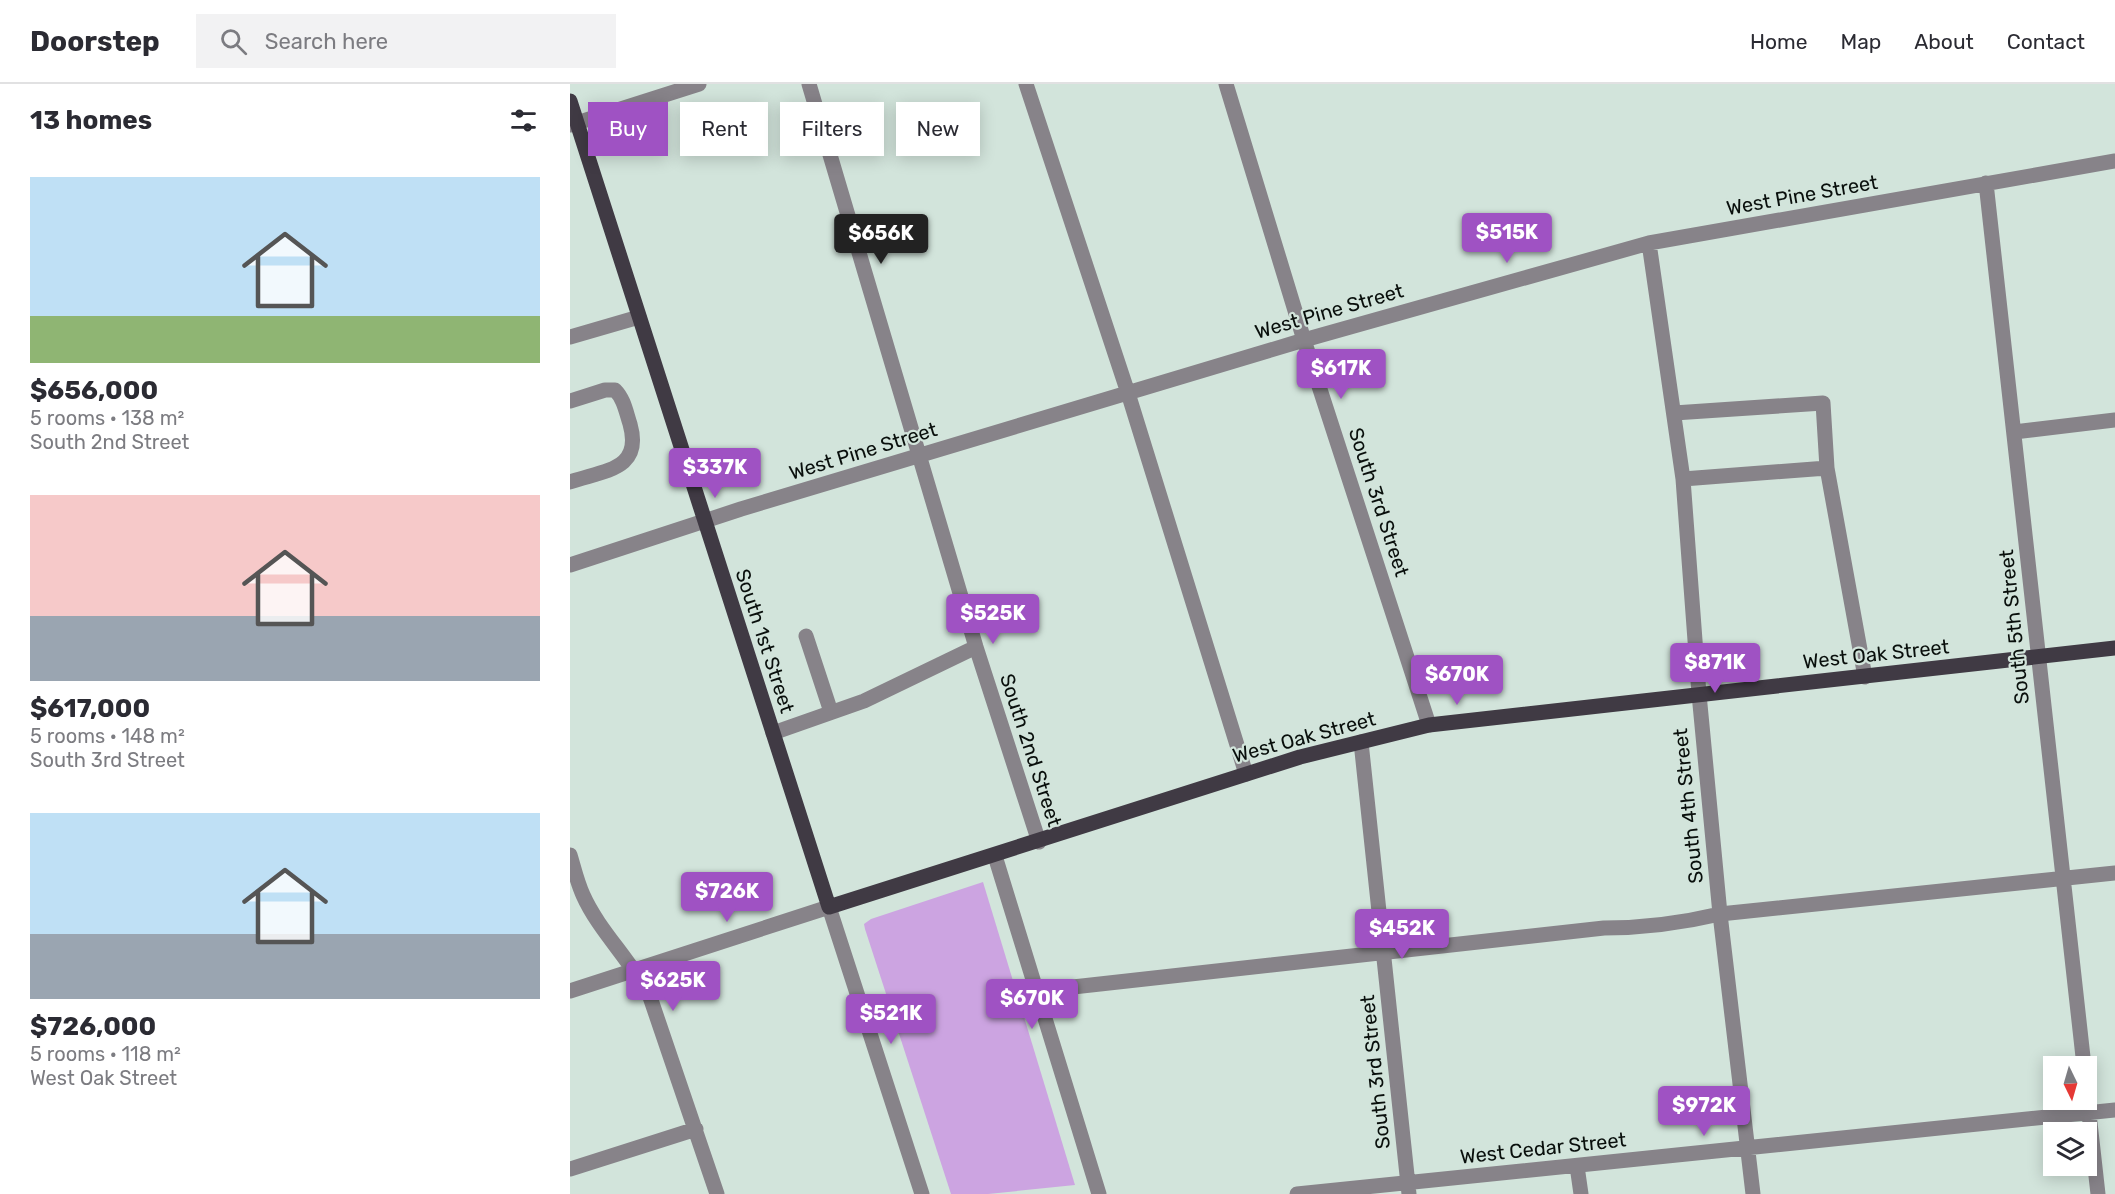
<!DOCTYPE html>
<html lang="en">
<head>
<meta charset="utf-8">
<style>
  body { margin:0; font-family:Rubik,sans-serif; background:#f2f2f3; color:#2b2b33; height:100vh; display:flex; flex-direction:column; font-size:22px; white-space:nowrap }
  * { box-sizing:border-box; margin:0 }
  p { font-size:20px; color:#7c7c81 }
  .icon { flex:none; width:33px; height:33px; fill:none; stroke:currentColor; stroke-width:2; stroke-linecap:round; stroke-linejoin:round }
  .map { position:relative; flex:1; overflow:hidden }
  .details { display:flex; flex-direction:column; background:#fff; width:570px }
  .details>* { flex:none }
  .hud { position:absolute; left:18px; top:18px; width:570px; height:54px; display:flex; gap:12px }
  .needle { width:39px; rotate:175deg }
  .tools { position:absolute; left:1473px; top:972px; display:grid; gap:12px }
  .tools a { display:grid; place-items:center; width:54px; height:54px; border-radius:0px; background:#fff; box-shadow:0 3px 15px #0003; font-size:30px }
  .price { position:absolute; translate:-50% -51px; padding:0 14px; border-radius:6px; background:#9f52c3; color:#fff; font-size:20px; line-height:39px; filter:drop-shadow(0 2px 3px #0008) }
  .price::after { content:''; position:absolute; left:50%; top:36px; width:18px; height:14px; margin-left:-9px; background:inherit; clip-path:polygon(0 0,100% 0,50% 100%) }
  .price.current { background:#222; color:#fff }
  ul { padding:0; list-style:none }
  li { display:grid; align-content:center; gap:12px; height:318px; padding:0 30px }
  li span { display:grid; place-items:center; height:186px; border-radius:0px; color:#555 }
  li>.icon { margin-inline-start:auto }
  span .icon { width:108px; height:108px; fill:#fffc; stroke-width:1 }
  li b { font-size:26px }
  h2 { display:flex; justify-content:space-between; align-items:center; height:72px; padding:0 30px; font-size:26px }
  .tag { padding:0 21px; border-radius:0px; background:#fff; box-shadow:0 3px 15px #0003; font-size:21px; line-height:54px }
  .tag.current { background:#9f52c3; color:#fff }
  header { display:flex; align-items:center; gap:36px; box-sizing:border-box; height:84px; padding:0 30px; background:#fff; border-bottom:2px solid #e1e1e2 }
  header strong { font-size:28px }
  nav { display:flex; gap:33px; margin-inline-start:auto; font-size:21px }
  .search { width:420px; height:54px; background:#f2f2f3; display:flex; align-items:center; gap:15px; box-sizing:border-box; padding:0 21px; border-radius:0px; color:#7c7c81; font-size:22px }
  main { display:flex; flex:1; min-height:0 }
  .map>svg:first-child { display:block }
  .green { fill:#cca4e1 }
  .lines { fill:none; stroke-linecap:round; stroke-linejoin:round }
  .minor { stroke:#878389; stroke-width:15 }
  .major { stroke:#403a44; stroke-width:15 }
  .labels { text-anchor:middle; stroke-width:4.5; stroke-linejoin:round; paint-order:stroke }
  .street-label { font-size:20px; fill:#090f0c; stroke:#d2e4db }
</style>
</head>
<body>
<header>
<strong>Doorstep</strong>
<div class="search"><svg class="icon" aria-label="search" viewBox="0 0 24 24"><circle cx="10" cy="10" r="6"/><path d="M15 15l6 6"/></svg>Search here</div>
<nav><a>Home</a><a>Map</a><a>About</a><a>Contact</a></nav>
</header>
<main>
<section class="details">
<h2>13 homes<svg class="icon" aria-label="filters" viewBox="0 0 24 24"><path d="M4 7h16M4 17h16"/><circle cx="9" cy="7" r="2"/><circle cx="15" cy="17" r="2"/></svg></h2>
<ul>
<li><span style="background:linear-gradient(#bfe0f5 75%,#8fb573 0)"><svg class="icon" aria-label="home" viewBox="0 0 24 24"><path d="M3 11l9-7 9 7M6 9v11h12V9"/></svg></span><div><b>$656,000</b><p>5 rooms · 138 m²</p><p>South 2nd Street</p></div></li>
<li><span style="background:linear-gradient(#f6c9c9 65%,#9aa5b1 0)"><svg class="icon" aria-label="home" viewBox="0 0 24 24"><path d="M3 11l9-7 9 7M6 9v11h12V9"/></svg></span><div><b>$617,000</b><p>5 rooms · 148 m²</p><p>South 3rd Street</p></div></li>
<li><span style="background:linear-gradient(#bfe0f5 65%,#9aa5b1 0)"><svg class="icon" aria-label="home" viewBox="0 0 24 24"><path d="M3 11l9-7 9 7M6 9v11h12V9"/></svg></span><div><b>$726,000</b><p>5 rooms · 118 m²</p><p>West Oak Street</p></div></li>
</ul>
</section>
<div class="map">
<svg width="1545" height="1110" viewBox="0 0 1545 1110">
  <rect width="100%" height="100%" fill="#d2e4db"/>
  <path class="green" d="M 413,798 L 505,1101 L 418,1110 L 381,1110 L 295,845 L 294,840 L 301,835 Z"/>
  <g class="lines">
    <path class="minor" d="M 239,0 L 406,563 L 469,758
      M 456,0 L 558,309 L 676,690
      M 656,0 L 734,256 L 859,641
      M 0,41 L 129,0
      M 1416,99 L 1514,982
      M 1079,159 L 1113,395 L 1129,610 L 1150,830 L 1183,1110
      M 0,253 L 69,233
      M 0,317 L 35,306 L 45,306 C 54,315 56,328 60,340 C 73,386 35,386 0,398
      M 1104,329 L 1253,319 L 1257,384 L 1113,395
      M 1444,348 L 1545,336
      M 1257,384 L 1295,593
      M 0,481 L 171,425 L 734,256 L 1079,159 L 1545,77
      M 236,552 L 261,628
      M 203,649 L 294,617 L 406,563
      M 791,658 L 839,1110
      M 0,771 C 4,784 7,798 13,811 C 29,847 61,876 80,913 L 147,1110
      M 425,772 L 529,1110
      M 0,907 L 259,823 L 352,1110
      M 467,907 L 1034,844 C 1074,844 1112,839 1150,830 L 1545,789
      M 1516,1003 L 1528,1110
      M 1007,1082 L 1011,1110
      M 0,1085 L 126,1045
      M 727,1110 L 1545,1026"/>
    <path class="major" d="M 0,17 L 259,823 L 730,673 L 859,641 L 1545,564"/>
  </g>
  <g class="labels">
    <g class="street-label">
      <text transform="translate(1232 111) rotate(-10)" y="7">West Pine Street</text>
      <text transform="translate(759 227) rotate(-16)" y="7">West Pine Street</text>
      <text transform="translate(293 367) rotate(-17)" y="7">West Pine Street</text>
      <text transform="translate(809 418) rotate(72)" y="7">South 3rd Street</text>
      <text transform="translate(1444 543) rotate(-96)" y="7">South 5th Street</text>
      <text transform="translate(195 557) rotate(72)" y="7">South 1st Street</text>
      <text transform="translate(1306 570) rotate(-6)" y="7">West Oak Street</text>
      <text transform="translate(734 653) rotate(-15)" y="7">West Oak Street</text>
      <text transform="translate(461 666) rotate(72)" y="7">South 2nd Street</text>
      <text transform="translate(1118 722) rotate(-96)" y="7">South 4th Street</text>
      <text transform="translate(805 988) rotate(-96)" y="7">South 3rd Street</text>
      <text transform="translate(973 1064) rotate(-6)" y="7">West Cedar Street</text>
    </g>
  </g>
</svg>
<div class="tools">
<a><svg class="needle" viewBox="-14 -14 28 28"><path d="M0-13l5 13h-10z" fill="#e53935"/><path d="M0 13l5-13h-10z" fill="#7c7c81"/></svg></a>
<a><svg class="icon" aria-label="layers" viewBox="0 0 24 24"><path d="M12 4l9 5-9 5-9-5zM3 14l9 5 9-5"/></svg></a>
</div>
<b class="price" style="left:937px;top:180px">$515K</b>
<b class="price current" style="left:311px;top:181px">$656K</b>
<b class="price" style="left:771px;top:316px">$617K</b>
<b class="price" style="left:145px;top:415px">$337K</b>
<b class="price" style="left:423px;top:561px">$525K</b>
<b class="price" style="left:1145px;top:610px">$871K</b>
<b class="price" style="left:887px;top:622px">$670K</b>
<b class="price" style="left:157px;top:839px">$726K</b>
<b class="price" style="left:832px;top:876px">$452K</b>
<b class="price" style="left:103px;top:928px">$625K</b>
<b class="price" style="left:462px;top:946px">$670K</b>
<b class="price" style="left:321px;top:961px">$521K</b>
<b class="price" style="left:1134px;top:1053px">$972K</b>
<div class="hud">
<a class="tag current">Buy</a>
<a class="tag">Rent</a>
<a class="tag">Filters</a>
<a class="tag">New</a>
</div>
</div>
</main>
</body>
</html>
